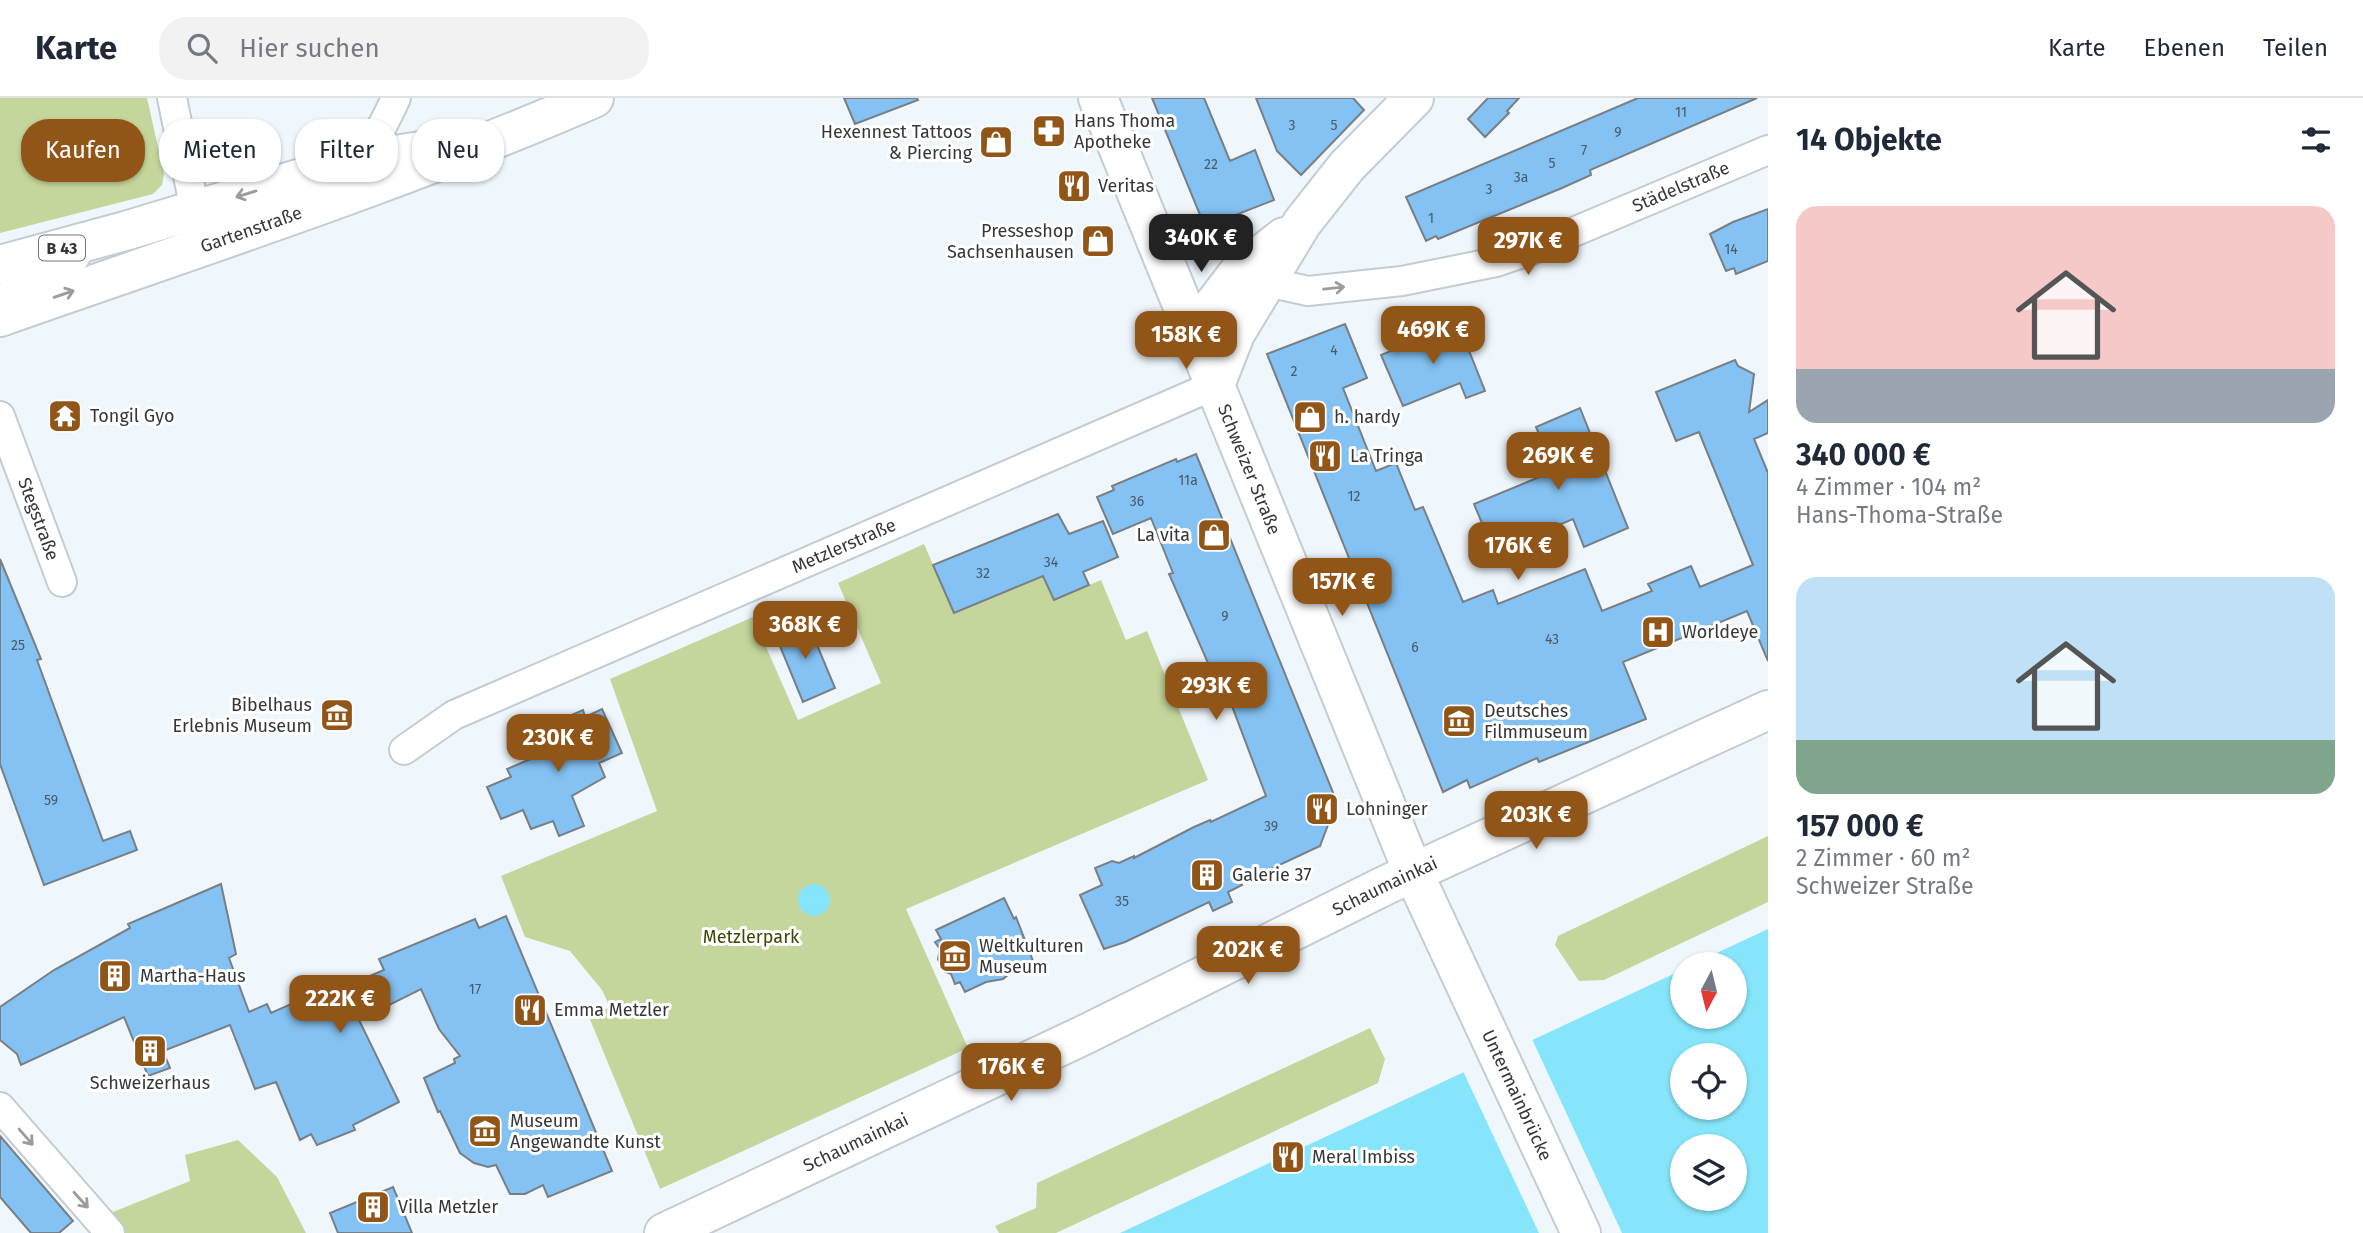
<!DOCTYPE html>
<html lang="de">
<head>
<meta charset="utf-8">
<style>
  body { margin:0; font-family:"Fira Sans",sans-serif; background:#f2f2f3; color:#1f2937; height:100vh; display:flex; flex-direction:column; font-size:26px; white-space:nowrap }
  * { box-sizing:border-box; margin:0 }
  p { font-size:23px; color:#747a83 }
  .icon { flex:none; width:38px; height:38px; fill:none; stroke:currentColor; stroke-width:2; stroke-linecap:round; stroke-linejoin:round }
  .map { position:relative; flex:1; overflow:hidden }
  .sheet { display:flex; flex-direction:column; background:#fff; width:595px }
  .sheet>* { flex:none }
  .hud { position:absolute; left:21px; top:21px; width:665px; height:63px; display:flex; gap:14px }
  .needle { width:46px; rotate:187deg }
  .fabs { position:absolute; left:1670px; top:854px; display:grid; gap:14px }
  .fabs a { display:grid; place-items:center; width:77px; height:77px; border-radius:50%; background:#fff; box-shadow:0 2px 5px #0004; font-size:35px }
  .price { position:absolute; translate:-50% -60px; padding:0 16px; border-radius:14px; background:#925518; color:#fff; font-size:23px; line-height:46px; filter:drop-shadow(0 2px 4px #0008) }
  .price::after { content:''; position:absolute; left:50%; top:42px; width:21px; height:16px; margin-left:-10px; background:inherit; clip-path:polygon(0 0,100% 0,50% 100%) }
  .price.current { background:#222; color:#fff }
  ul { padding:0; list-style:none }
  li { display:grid; align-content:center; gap:14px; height:371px; padding:0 28px }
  li span { display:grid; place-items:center; height:217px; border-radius:21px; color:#555 }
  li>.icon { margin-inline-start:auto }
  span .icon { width:126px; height:126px; fill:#fffc; stroke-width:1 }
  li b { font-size:30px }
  h2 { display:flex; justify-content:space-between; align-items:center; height:84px; padding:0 28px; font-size:30px }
  .pill { padding:0 24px; border-radius:28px; background:#fff; box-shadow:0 2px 5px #0004; font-size:24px; line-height:63px }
  .pill.current { background:#925518; color:#fff }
  header { display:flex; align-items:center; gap:42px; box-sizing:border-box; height:98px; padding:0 35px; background:#fff; border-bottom:2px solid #e0e1e3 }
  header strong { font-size:33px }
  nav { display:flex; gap:38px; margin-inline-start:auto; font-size:24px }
  .search { width:490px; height:63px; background:#f2f2f3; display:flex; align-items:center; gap:18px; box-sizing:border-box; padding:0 24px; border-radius:28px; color:#747a83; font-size:26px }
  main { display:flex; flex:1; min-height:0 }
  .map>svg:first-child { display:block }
  .green { fill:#c5d69c }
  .water { fill:#86e5fa; fill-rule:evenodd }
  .pier { fill:#eff7fd }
  .building { fill:#84c2f3; stroke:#787f84; stroke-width:2 }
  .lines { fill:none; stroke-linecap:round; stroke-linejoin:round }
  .street-casing { stroke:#c4cbd2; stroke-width:32 }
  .secondary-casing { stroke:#c4cbd2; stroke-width:42 }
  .primary-casing { stroke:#c4cbd2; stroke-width:42 }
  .street { stroke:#fff; stroke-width:28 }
  .secondary { stroke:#fff; stroke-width:38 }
  .primary { stroke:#fff; stroke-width:38 }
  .oneway { stroke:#9a9b9c }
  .labels { text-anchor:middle; stroke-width:6; stroke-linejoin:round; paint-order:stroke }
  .number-label { font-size:14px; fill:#485a68 }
  .shield { fill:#fff; stroke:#717374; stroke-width:2 }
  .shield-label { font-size:16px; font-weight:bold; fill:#343739 }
  .poi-label { font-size:18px; fill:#343739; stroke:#fff; text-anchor:start }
  .street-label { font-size:18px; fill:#343739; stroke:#fff }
  .park-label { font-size:18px; fill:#3a4701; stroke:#fff }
</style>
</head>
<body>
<header>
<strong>Karte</strong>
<div class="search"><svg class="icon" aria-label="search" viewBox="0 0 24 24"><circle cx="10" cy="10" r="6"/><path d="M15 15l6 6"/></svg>Hier suchen</div>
<nav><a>Karte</a><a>Ebenen</a><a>Teilen</a></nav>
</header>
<main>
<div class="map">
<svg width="1768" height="1135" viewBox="0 0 1768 1135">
  <rect width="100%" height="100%" fill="#eff7fd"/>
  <path class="green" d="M 0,0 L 147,0 L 164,76 L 162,87 L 153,96 L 0,135 Z
    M 924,446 L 954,515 L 1043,478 L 1054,502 L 1101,482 L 1126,542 L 1147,533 L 1208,682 L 906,811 L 968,950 L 660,1091 L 589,919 L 610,909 L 602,892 L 570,853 L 525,839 L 501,778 L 657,713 L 610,581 L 753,519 L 798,622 L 881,585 L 838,485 Z
    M 1768,738 L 1768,804 L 1604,882 L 1579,883 L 1555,847 L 1558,838 Z
    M 1370,930 L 1385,961 L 1378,985 L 1056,1135 L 999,1135 L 995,1128 L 1036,1110 L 1037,1085 Z
    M 238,1042 L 277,1079 L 306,1135 L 124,1135 L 108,1116 L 190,1083 L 185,1057 Z"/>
  <path class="water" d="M798 802a16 16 0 1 1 32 0a16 16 0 1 1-32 0Z
    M 1768,831 L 1768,1135 L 1120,1135 L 1682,872 L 1682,919 L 1734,919 L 1734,866 L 1693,866 ZM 1682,957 L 1734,957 L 1734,1010 L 1682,1010 ZM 1682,1048 L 1734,1048 L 1734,1101 L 1682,1101 Z"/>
  <path class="pier" d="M 1531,939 L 1622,1135 L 1539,1135 L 1462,971 Z"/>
  <path class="building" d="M 844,0 L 917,0 L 918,2 L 855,26 Z
    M 1152,0 L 1204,0 L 1230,63 L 1255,52 L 1274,102 L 1205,129 Z
    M 1256,0 L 1353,0 L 1364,12 L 1301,77 L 1277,53 Z
    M 1488,0 L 1519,0 L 1507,13 L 1509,15 L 1485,39 L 1468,21 Z
    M 1638,0 L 1757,0 L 1590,72 L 1591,77 L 1562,90 L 1438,141 L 1436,138 L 1426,143 L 1406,99 Z
    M 1768,111 L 1768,163 L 1736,176 L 1734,170 L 1726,173 L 1710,136 L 1733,124 Z
    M 1458,225 L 1485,293 L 1466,300 L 1460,285 L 1403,308 L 1381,257 Z
    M 1345,226 L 1367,280 L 1343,290 L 1376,373 L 1396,365 L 1415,412 L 1423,409 L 1463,504 L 1493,492 L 1498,506 L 1585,471 L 1602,513 L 1652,493 L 1648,486 L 1691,468 L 1700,489 L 1753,467 L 1699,334 L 1676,343 L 1656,294 L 1735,262 L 1738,268 L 1754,276 L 1749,314 L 1768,302 L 1768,335 L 1754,341 L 1768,375 L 1768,563 L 1747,513 L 1623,564 L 1646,621 L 1539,664 L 1537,660 L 1470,690 L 1467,682 L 1443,694 L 1267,256 Z
    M 1580,310 L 1628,430 L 1584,449 L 1573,421 L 1494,454 L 1474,406 L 1554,373 L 1536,329 Z
    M 1196,356 L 1334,697 L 1334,711 L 1320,748 L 1241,785 L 1242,787 L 1228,794 L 1232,804 L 1213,813 L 1209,804 L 1125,844 L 1104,851 L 1080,797 L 1102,787 L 1095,770 L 1112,763 L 1119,765 L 1134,758 L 1134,760 L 1194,729 L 1210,722 L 1211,724 L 1266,698 L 1224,587 L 1220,589 L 1213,571 L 1211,572 L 1169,476 L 1173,475 L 1151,420 L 1113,436 L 1097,399 L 1114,392 L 1112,388 L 1176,361 L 1177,364 Z
    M 1058,416 L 1069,436 L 1103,423 L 1118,459 L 1083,474 L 1089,487 L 1054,502 L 1043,478 L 954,515 L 933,467 Z
    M 0,461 L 41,561 L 37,562 L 103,743 L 130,733 L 137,752 L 44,787 L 0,666 Z
    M 807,523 L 835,590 L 803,604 L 775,536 Z
    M 602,611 L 622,655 L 599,665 L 605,679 L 572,698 L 584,728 L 559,738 L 553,723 L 531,731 L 523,712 L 501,721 L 487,689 L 511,679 L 507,671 L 554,651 L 547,635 L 565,627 L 562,621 L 583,612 L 585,619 Z
    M 221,786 L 236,856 L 229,860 L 249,914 L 267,906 L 271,915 L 314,896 L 316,901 L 384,872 L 379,861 L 475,821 L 479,830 L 506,818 L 612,1073 L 548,1099 L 543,1087 L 525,1096 L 510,1096 L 496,1067 L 488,1069 L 474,1065 L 460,1055 L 440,1013 L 438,1014 L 424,980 L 455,965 L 454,961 L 460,958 L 439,931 L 421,891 L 359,922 L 399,1004 L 353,1027 L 355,1032 L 317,1047 L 311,1036 L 300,1042 L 276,984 L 255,991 L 230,927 L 163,953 L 170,970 L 148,978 L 124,919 L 21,967 L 17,956 L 0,942 L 0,909 L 54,872 L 130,830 L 128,826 Z
    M 1004,800 L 1014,821 L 1016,819 L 1033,863 L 1015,871 L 1003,881 L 986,884 L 965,894 L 960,884 L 955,886 L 951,876 L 944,873 L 938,861 L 940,851 L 935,844 L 941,841 L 936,832 Z
    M 0,1038 L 73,1123 L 59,1135 L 31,1135 L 0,1099 Z
    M 393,1089 L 412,1135 L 338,1135 L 330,1115 Z"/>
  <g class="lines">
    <g class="street-casing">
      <g id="street">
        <path d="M 172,0 L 195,112"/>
        <path d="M 349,69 C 372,53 384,25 396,0"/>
        <path id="s1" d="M 1267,184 L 1308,193 L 1402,183 L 1496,164 L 1531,152 L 1768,52"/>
        <path d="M 0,206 L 15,192 L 76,158"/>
        <path id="s2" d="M 0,318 L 62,484"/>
        <path id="s3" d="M 404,652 L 454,617 L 1215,287"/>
        <path d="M 0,1009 L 110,1135"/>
      </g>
    </g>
    <g class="secondary-casing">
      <g id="secondary">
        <path id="s4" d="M 1098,0 L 1413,774 L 1581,1135"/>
        <path d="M 1193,234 L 1238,175 L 1284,139"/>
        <path d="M 1215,287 L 1235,236 L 1302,125 L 1347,68 L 1414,0"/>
        <path id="s5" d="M 664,1135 L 1084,937 L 1386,787 L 1768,612"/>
      </g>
    </g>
    <g class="primary-casing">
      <g id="primary">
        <path d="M 0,167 L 125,133 L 358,63 L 427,52"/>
        <path id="s6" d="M 0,219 C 199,149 400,84 594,0"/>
      </g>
    </g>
    <use href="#street" class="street"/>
    <use href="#secondary" class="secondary"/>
    <use href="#primary" class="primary"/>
  </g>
  <defs><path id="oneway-shaft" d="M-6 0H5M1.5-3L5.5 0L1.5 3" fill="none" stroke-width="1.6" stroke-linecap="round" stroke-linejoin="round" transform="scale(1.75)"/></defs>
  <g class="oneway">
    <use href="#oneway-shaft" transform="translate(246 96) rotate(163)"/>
    <use href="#oneway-shaft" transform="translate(1334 190) rotate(-6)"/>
    <use href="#oneway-shaft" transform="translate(64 196) rotate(-19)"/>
    <use href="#oneway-shaft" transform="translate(26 1039) rotate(49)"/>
    <use href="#oneway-shaft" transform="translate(81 1102) rotate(48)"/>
  </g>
  <defs>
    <g id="pharmacy-square" transform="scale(1.75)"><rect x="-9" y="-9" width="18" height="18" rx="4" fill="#925518" stroke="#fff"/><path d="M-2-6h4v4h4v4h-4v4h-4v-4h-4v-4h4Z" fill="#fff"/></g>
    <g id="shop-square" transform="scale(1.75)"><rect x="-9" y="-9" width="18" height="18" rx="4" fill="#925518" stroke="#fff"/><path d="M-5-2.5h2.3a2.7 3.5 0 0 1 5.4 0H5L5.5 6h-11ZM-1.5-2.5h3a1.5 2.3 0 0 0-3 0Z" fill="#fff"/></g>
    <g id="restaurant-square" transform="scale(1.75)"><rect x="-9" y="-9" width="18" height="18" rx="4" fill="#925518" stroke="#fff"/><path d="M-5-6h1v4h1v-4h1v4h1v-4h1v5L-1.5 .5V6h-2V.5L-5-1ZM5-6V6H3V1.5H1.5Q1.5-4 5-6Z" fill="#fff"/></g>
    <g id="temple-square" transform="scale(1.75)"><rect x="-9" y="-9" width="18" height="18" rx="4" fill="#925518" stroke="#fff"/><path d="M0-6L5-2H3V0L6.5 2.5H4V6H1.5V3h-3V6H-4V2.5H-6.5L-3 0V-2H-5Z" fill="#fff"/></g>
    <g id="hospital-square" transform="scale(1.75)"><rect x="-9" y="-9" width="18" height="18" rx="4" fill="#925518" stroke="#fff"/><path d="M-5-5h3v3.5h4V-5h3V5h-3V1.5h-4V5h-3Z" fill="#fff"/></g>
    <g id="museum-square" transform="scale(1.75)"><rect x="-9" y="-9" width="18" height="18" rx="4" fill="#925518" stroke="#fff"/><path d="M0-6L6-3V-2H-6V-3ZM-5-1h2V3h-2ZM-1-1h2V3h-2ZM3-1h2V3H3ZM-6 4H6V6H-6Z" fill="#fff"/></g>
    <g id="building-square" transform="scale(1.75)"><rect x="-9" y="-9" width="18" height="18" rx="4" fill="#925518" stroke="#fff"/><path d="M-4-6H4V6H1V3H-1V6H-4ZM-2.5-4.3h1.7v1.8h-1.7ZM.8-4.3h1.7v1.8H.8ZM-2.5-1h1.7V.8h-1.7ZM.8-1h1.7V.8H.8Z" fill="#fff"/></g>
  </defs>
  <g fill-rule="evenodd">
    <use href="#pharmacy-square" x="1049" y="33"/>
    <use href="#shop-square" x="996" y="44"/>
    <use href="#restaurant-square" x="1074" y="88"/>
    <use href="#shop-square" x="1098" y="143"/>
    <use href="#temple-square" x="65" y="318"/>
    <use href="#shop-square" x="1310" y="319"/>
    <use href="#restaurant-square" x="1325" y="358"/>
    <use href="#shop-square" x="1214" y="437"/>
    <use href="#hospital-square" x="1658" y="534"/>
    <use href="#museum-square" x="337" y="617"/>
    <use href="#museum-square" x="1459" y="623"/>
    <use href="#restaurant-square" x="1322" y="711"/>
    <use href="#building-square" x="1207" y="777"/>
    <use href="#museum-square" x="955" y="858"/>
    <use href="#building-square" x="115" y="878"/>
    <use href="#restaurant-square" x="530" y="912"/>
    <use href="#building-square" x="150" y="953"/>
    <use href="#museum-square" x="485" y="1033"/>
    <use href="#restaurant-square" x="1288" y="1059"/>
    <use href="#building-square" x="373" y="1109"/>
  </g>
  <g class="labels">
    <g class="number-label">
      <text x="1681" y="19">11</text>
      <text x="1292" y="32">3</text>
      <text x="1334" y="32">5</text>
      <text x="1618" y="39">9</text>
      <text x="1584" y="57">7</text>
      <text x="1552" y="70">5</text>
      <text x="1211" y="71">22</text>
      <text x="1521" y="84">3a</text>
      <text x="1489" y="96">3</text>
      <text x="1431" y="125">1</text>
      <text x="1731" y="156">14</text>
      <text x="1334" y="257">4</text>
      <text x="1294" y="278">2</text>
      <text x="1188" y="387">11a</text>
      <text x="1354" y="403">12</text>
      <text x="1137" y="408">36</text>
      <text x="1051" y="469">34</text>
      <text x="983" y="480">32</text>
      <text x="1225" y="523">9</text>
      <text x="1552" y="546">43</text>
      <text x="18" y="552">25</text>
      <text x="1415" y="554">6</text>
      <text x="51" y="707">59</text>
      <text x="1271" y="733">39</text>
      <text x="1122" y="808">35</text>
      <text x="475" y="896">17</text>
    </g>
    <rect class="shield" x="39" y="137.5" width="46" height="25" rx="5"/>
    <g class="shield-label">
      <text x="62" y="156">B 43</text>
    </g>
    <g class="poi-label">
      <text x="1074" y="29">Hans Thoma<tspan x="1074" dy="21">Apotheke</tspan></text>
      <text x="972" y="40" text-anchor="end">Hexennest Tattoos<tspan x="972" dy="21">&amp; Piercing</tspan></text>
      <text x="1098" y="94">Veritas</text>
      <text x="1074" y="139" text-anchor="end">Presseshop<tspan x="1074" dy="21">Sachsenhausen</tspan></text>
      <text x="90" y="324">Tongil Gyo</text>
      <text x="1334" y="325">h. hardy</text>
      <text x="1350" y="364">La Tringa</text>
      <text x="1190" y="443" text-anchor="end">La vita</text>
      <text x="1682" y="540">Worldeye</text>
      <text x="312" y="613" text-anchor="end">Bibelhaus<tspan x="312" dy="21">Erlebnis Museum</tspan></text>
      <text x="1484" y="619">Deutsches<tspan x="1484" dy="21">Filmmuseum</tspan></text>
      <text x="1346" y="717">Lohninger</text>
      <text x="1232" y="783">Galerie 37</text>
      <text x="979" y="854">Weltkulturen<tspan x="979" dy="21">Museum</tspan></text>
      <text x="140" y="884">Martha-Haus</text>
      <text x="554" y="918">Emma Metzler</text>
      <text x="150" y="991" text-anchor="middle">Schweizerhaus</text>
      <text x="510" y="1029">Museum<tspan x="510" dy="21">Angewandte Kunst</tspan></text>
      <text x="1312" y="1065">Meral Imbiss</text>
      <text x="398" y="1115">Villa Metzler</text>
    </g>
    <g class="street-label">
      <text dy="6" stroke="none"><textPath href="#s1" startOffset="432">Städelstraße</textPath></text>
      <text dy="6" stroke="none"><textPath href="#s6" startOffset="266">Gartenstraße</textPath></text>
      <text dy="6" stroke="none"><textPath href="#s4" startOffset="401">Schweizer Straße</textPath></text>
      <text dy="6" stroke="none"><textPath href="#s2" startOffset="110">Stegstraße</textPath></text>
      <text dy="6" stroke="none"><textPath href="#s3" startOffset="486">Metzlerstraße</textPath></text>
      <text dy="6" stroke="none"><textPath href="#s5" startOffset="800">Schaumainkai</textPath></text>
      <text dy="6" stroke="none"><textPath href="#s4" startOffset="1082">Untermainbrücke</textPath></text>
      <text dy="6" stroke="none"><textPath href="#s5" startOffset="212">Schaumainkai</textPath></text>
    </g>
    <g class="park-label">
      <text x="751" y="845">Metzlerpark</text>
    </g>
  </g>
</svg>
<div class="fabs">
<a><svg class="needle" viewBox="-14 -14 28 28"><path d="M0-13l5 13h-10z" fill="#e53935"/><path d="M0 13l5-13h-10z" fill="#747a83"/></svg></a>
<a><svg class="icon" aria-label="locate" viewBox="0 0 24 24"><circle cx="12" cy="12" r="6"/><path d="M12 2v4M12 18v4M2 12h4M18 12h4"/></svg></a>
<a><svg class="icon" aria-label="layers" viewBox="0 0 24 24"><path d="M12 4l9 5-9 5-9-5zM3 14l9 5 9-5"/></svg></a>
</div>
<b class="price current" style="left:1201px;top:176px">340K €</b>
<b class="price" style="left:1528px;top:179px">297K €</b>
<b class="price" style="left:1433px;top:268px">469K €</b>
<b class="price" style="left:1186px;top:273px">158K €</b>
<b class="price" style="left:1558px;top:394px">269K €</b>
<b class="price" style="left:1518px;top:484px">176K €</b>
<b class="price" style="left:1342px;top:520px">157K €</b>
<b class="price" style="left:805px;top:563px">368K €</b>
<b class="price" style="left:1216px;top:624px">293K €</b>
<b class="price" style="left:558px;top:676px">230K €</b>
<b class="price" style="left:1536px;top:753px">203K €</b>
<b class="price" style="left:1248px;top:888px">202K €</b>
<b class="price" style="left:340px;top:937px">222K €</b>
<b class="price" style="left:1011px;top:1005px">176K €</b>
<div class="hud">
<a class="pill current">Kaufen</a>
<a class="pill">Mieten</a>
<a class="pill">Filter</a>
<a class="pill">Neu</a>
</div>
</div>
<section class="sheet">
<h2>14 Objekte<svg class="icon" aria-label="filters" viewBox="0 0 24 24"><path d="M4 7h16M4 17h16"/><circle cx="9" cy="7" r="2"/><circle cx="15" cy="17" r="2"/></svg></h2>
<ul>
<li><span style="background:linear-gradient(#f6c9c9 75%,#9aa5b1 0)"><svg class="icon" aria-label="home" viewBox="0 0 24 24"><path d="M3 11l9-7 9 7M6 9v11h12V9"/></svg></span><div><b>340 000 €</b><p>4 Zimmer · 104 m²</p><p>Hans-Thoma-Straße</p></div></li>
<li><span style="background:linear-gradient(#bfe0f5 75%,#7fa58c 0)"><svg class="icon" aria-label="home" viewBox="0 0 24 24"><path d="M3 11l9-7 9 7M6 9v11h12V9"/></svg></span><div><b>157 000 €</b><p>2 Zimmer · 60 m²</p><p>Schweizer Straße</p></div></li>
</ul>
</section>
</main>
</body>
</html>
